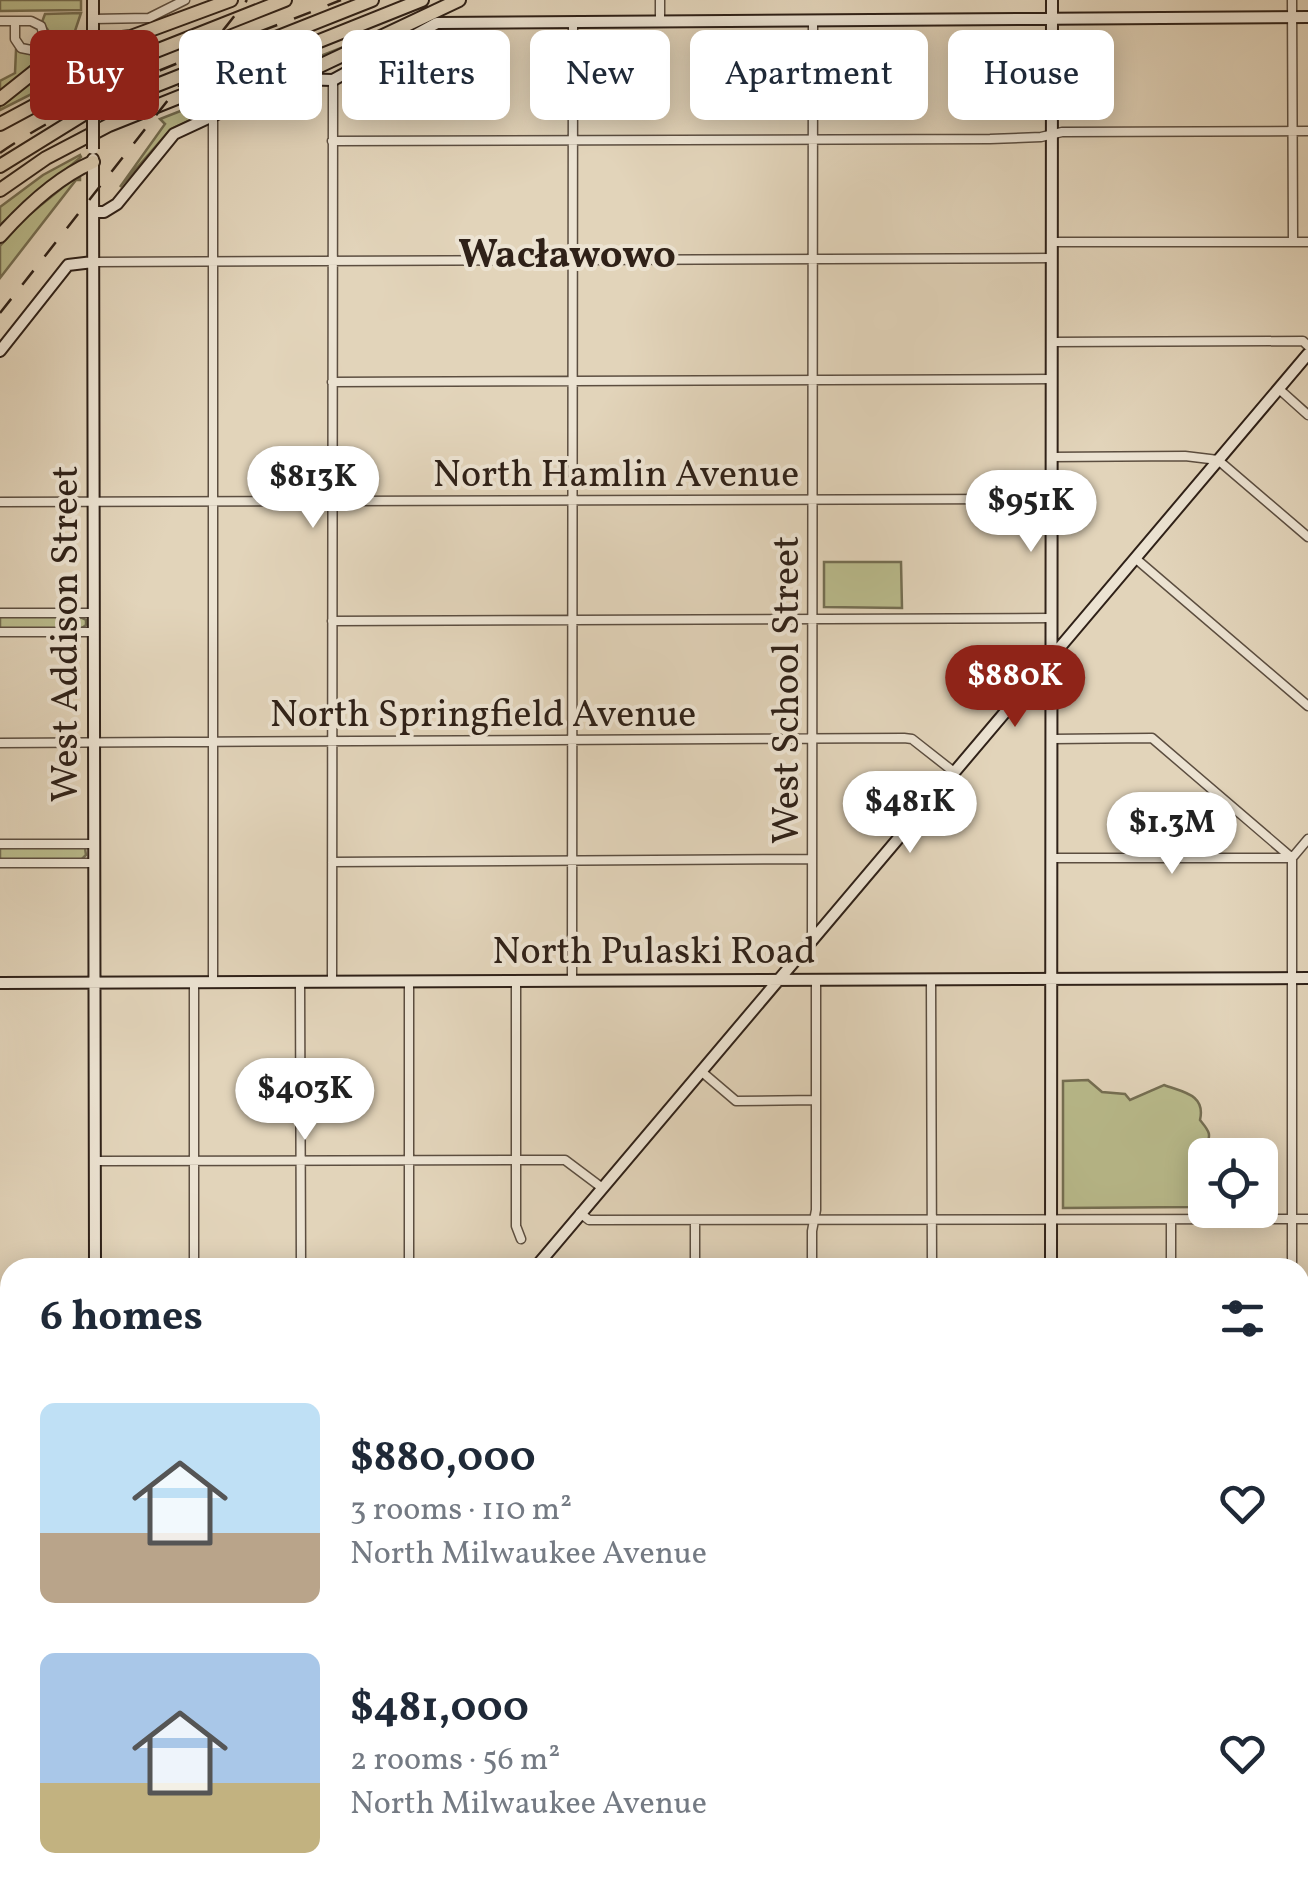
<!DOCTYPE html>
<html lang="en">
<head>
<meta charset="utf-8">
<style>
  body { margin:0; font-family:Vollkorn,serif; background:#f6f6f7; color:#1f2937; height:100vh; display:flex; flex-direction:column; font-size:38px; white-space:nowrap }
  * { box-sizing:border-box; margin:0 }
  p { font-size:32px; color:#747a83 }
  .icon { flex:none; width:55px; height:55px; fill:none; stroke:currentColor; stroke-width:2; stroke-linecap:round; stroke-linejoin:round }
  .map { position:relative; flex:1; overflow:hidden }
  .drawer { position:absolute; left:0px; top:1258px; width:1310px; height:642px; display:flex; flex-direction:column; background:#fff; border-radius:30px 30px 0 0; box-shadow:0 5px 25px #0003 }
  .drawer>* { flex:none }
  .hud { position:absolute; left:30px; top:30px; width:1250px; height:90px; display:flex; gap:20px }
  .fabs { position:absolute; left:1188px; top:1138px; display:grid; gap:20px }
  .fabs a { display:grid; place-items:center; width:90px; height:90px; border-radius:15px; background:#fff; box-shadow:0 5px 25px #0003; font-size:50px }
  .price { position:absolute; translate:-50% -85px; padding:0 22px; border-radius:35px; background:#fff; color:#222; font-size:32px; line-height:65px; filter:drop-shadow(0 2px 5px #0008) }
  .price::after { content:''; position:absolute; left:50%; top:60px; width:30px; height:22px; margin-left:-15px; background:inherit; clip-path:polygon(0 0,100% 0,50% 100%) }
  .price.active { background:#8f2418; color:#fff }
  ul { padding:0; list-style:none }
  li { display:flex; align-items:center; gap:30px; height:250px; padding:0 40px }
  li span { display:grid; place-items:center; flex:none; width:280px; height:200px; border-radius:15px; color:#555 }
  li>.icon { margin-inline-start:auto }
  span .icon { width:120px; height:120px; fill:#fffc; stroke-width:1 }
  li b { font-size:42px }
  h2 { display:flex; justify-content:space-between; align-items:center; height:120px; padding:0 40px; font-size:42px }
  .pill { padding:0 35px; border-radius:15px; background:#fff; box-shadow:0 5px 25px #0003; font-size:35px; line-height:90px }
  .pill.active { background:#8f2418; color:#fff }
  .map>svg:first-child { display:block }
  .green { fill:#b9bb8c; stroke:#746e52; stroke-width:2.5 }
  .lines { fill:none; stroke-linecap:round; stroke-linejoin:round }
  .street-casing { stroke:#5c4e40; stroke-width:11 }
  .secondary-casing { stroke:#2f2118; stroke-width:14 }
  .highway-casing { stroke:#2f2118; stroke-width:16 }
  .street { stroke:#ece3d2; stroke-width:8 }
  .secondary { stroke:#ece3d2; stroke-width:10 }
  .highway { stroke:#e2d4ba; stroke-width:12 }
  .rail { stroke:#2f2118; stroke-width:2.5; stroke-dasharray:18 18; stroke-linecap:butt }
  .secondary-bridge-casing { stroke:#2f2118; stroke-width:14; stroke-linecap:butt }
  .secondary-bridge { stroke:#ece3d2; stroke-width:10 }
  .labels { text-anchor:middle; stroke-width:8; stroke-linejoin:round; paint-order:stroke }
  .street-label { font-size:38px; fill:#2f2118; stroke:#ece3d2 }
  .neighbourhood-label { font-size:40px; font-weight:bold; fill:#2f2118; stroke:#ece3d2 }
</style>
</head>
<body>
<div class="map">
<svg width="1308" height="1899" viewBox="0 0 1308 1899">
  <rect width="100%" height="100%" fill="#e2d4ba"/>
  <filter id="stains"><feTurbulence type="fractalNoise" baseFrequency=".002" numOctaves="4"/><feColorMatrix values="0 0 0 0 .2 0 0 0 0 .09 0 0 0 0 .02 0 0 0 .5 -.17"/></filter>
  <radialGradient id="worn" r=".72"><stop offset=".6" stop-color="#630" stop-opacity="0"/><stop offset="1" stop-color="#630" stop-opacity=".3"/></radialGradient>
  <path class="green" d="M 0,0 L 81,0 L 81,10 L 0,11 Z
    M 81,13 L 75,31 L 0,93 L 0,81 L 15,73 L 16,50 L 35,54 L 46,45 L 48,30 L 42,22 L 45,14 Z
    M 369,37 L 171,129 L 120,187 L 165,124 L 160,119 Z
    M 77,49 L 77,71 L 0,110 L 0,104 L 71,50 Z
    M 80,155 L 81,157 L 0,225 L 0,207 L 43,175 Z
    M 80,178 L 80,180 L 76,180 L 0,278 L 0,246 L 25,218 L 73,179 Z
    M 824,562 L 901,562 L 902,608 L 824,607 Z
    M 0,616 L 78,616 L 86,620 L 86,625 L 81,629 L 0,630 Z
    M 80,847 L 85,848 L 86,855 L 82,859 L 0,860 L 0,848 Z
    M 1088,1080 L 1102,1092 L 1125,1094 L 1130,1100 L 1164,1085 C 1182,1092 1206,1094 1200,1120 C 1208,1130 1213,1134 1205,1147 L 1209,1153 L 1194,1174 L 1193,1207 L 1063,1208 L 1063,1081 Z
    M 10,1797 L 10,1868 L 0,1880 L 0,1798 Z"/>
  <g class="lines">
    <g class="street-casing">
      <path id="street" d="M 1292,0 L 1293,242
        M 93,19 L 149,18 L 185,0
        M 0,21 L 15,21
        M 15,21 L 31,21 L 41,26 L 44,36 L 40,46 L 31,50 L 21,48 L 15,39 Z
        M 660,21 L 660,0
        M 332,141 L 990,139 L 1041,137 L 1062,132 L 1308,131
        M 1052,242 L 1308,242
        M 93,262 L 1052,258
        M 1052,342 L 1303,341 L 1308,346
        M 332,382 L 1052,379
        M 1279,389 L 1308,415
        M 1051,457 L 1185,456 L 1218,460 L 1308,537
        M 0,502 L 1051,499
        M 1135,558 L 1308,706
        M 0,613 L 94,613
        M 332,621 L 1051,618
        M 0,632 L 94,632
        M 1052,739 L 1152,738 L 1292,858
        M 0,743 L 904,738 L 912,739 L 954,772
        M 0,844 L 94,844
        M 1052,858 L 1292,858
        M 332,862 L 812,859
        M 0,863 L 94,863
        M 812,940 L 813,20
        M 931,980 L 932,1268
        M 332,981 L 333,80
        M 516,981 L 516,1226 L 521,1239
        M 572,981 L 573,22
        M 213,982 L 213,116
        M 300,982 L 301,1268
        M 702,1072 L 736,1101 L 816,1100
        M 94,1161 L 565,1160 L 601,1187
        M 580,1213 L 589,1220 L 1308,1219
        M 695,1220 L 695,1268
        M 194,1268 L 194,982
        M 409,1268 L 409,981
        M 812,1268 L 812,1231 L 816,1210 L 816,980
        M 1171,1268 L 1171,1220
        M 1292,1268 L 1292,858 L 1308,839
        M 0,1299 L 10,1299
        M 1300,1547 L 1308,1547
        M 0,1606 L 10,1606
        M 1300,1844 L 1308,1844
        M 1290,1890 L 1290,1899
        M 333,1899 L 333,1890
        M 572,1899 L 572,1890
        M 813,1899 L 813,1890
        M 932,1899 L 932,1890"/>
    </g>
    <g class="secondary-casing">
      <path id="secondary" d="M 93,48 L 93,0
        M 93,159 L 95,1268
        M 93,212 L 104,212 L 117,204 L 174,134 L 292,79 L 333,80 L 437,23 L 1308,17
        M 0,351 L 68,265 L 93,262
        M 0,983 L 1308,978
        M 535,1268 L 1308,354
        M 1051,1268 L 1052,0
        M 0,1460 L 10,1460
        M 1051,1890 L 1051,1899
        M 0,1899 L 10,1887
        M 94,1899 L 94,1890"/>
    </g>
    <g class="highway-casing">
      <path id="highway" d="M 292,79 L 459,0
        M 0,99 L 69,44 L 131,37 L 231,0
        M 0,124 L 80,81 L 285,0
        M 0,166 L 84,114 L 372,0
        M 0,190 L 46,158 L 109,125 L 422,0
        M 0,236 C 25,208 58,177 93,162"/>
    </g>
    <use href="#street" class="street"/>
    <use href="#secondary" class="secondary"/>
    <use href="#highway" class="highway"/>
    <path class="rail" d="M 0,153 C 100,84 229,46 341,0
      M 0,313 L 247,0
      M 1300,1681 L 1308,1678
      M 691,1899 L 716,1890"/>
    <g class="secondary-bridge-casing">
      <path id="secondary-bridge" d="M 93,54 L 93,149"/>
    </g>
    <use href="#secondary-bridge" class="secondary-bridge"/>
  </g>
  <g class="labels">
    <g class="street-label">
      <text x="616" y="486">North Hamlin Avenue</text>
      <text transform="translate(64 634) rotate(-90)" y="13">West Addison Street</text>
      <text transform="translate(785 690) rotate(-90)" y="13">West School Street</text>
      <text x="483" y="726">North Springfield Avenue</text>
      <text x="654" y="963">North Pulaski Road</text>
    </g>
    <g class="neighbourhood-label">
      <text x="567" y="267">Wacławowo</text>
    </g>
  </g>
  <rect width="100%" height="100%" filter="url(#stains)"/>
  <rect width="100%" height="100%" fill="url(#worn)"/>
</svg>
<div class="fabs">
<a><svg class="icon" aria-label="locate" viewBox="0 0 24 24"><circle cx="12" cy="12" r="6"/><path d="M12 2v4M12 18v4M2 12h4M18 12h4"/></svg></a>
</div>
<b class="price" style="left:313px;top:531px">$813K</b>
<b class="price" style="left:1031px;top:555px">$951K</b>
<b class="price active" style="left:1015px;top:730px">$880K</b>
<b class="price" style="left:910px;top:856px">$481K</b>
<b class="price" style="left:1172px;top:877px">$1.3M</b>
<b class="price" style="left:305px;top:1143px">$403K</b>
<div class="hud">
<a class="pill active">Buy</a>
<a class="pill">Rent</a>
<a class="pill">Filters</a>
<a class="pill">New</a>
<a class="pill">Apartment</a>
<a class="pill">House</a>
</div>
<section class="drawer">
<h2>6 homes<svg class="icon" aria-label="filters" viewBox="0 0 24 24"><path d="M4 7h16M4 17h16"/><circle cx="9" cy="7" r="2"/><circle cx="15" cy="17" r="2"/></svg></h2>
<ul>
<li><span style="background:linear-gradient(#bfe0f5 65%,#b9a48a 0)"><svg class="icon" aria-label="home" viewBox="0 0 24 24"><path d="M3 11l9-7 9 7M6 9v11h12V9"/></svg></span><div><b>$880,000</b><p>3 rooms · 110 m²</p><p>North Milwaukee Avenue</p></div><svg class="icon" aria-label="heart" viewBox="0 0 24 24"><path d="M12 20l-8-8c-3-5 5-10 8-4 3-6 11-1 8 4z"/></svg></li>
<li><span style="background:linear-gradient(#a9c7e8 65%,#c2b280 0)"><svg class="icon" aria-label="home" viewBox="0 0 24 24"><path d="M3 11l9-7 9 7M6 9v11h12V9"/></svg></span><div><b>$481,000</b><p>2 rooms · 56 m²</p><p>North Milwaukee Avenue</p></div><svg class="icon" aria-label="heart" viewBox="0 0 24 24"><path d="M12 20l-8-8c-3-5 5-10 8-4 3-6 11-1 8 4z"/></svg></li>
</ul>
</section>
</div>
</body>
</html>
